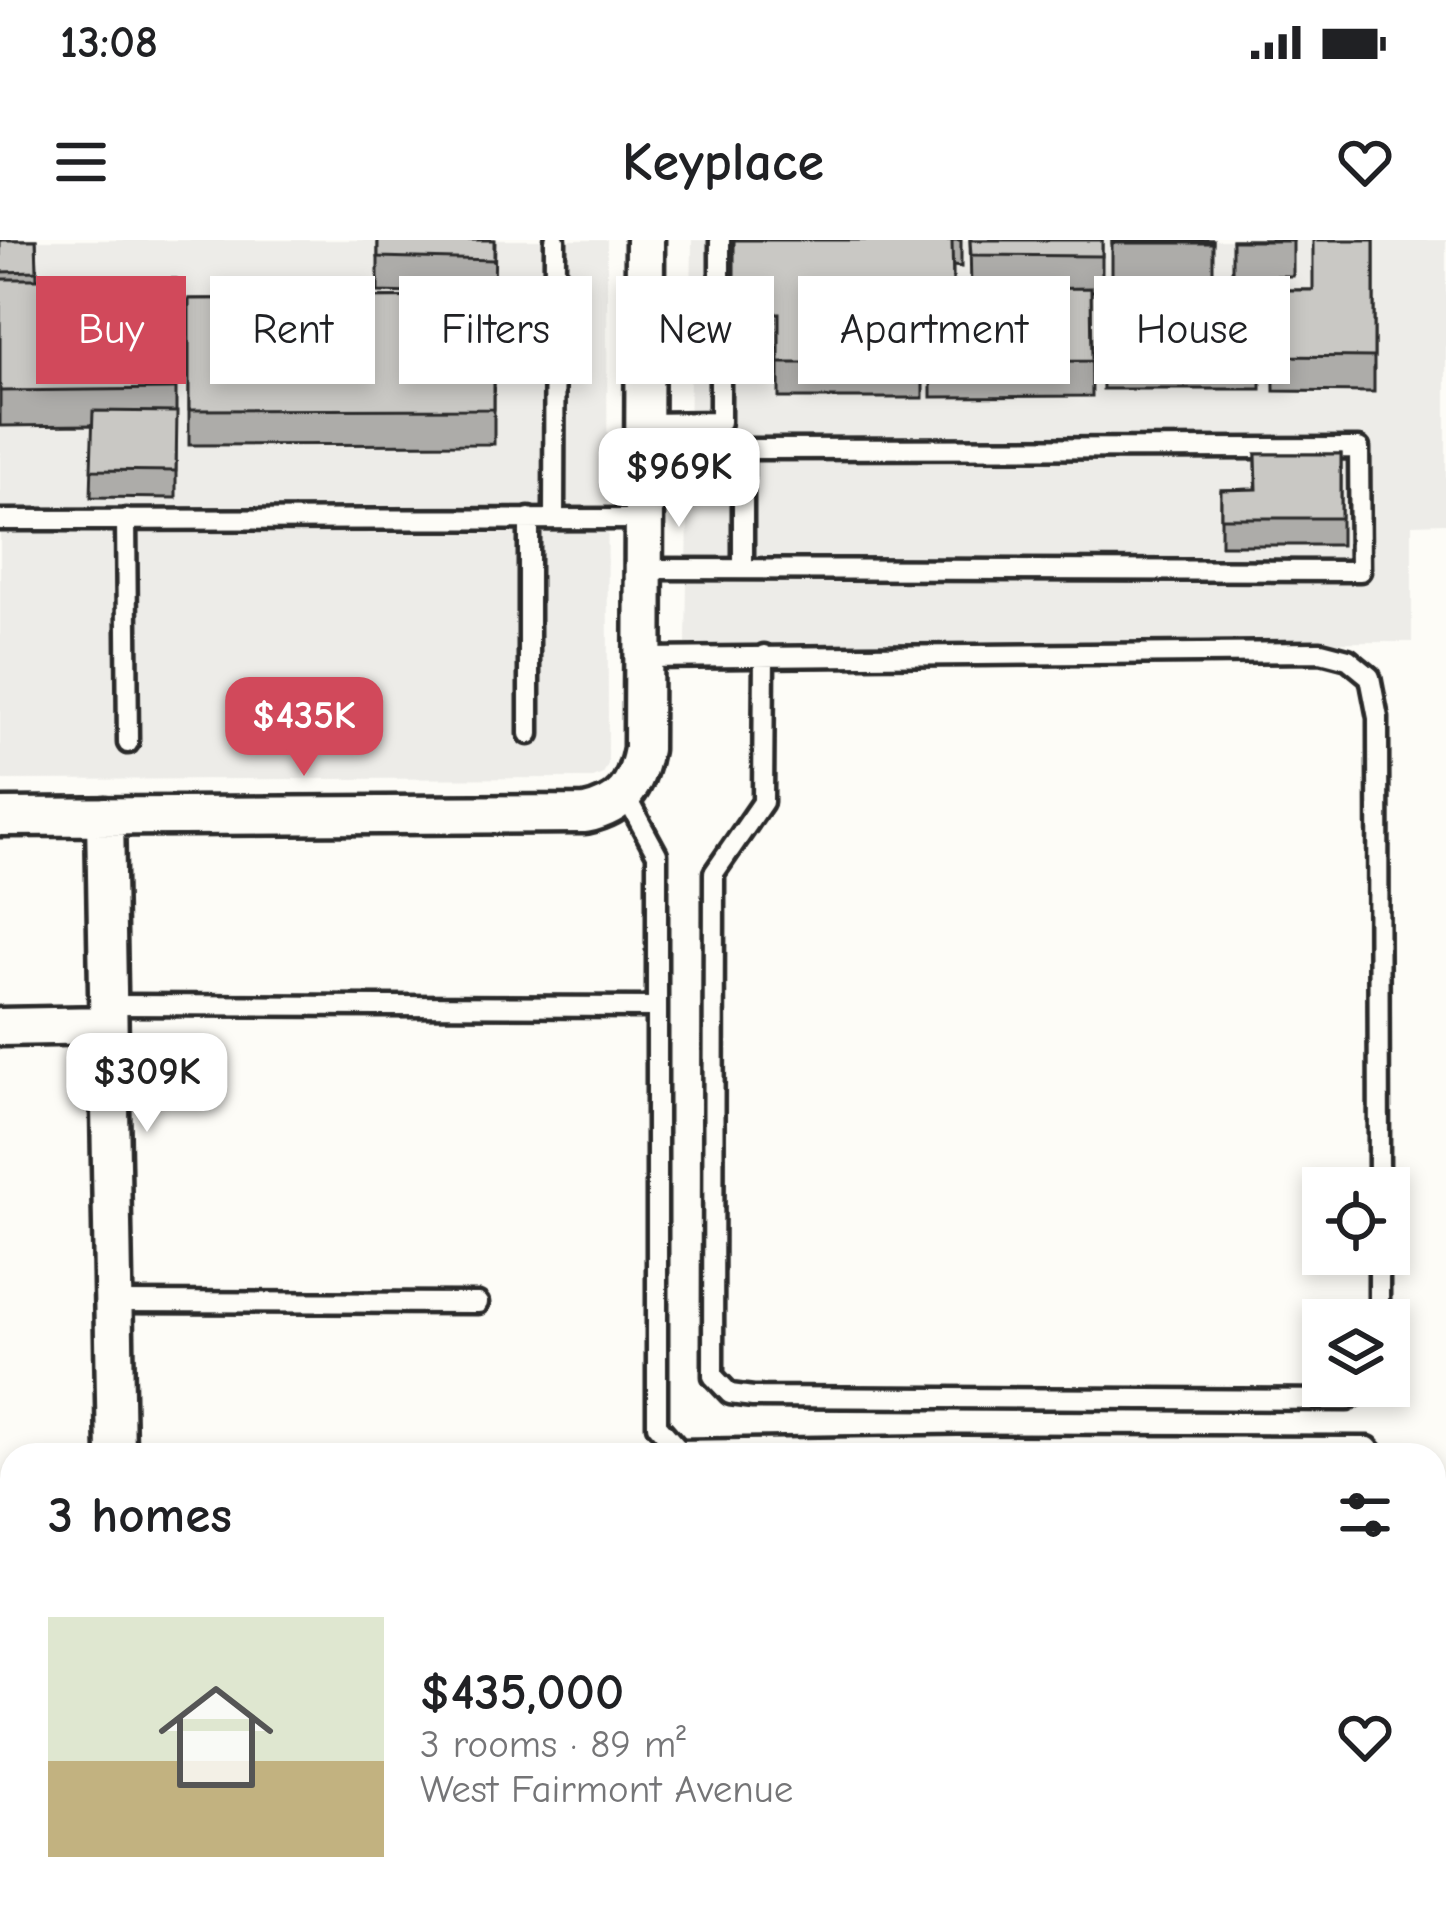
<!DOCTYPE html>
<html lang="en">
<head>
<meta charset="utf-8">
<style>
  body { margin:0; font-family:"Comic Neue",sans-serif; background:#f6f6f6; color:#202124; height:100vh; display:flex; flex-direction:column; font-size:45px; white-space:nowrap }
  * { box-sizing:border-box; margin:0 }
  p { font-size:39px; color:#757577 }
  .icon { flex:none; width:66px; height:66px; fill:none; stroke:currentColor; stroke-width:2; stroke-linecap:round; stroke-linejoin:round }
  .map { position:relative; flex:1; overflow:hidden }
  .panel { position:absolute; left:0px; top:1203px; width:1446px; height:468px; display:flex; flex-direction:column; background:#fff; border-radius:36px 36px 0 0; box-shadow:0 6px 18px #0003 }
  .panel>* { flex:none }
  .banner { position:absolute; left:36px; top:36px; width:1374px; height:108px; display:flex; gap:24px }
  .buttons { position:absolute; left:1302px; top:927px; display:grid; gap:24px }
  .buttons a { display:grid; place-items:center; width:108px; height:108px; border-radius:0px; background:#fff; box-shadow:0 6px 18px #0003; font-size:60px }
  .price { position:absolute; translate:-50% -102px; padding:0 27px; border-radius:24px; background:#fff; color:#222; font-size:39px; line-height:78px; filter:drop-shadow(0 3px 6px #0008) }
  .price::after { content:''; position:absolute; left:50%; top:72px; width:36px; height:27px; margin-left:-18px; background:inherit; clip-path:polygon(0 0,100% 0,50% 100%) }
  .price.active { background:#d1495b; color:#fff }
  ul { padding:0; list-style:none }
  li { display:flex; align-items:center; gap:36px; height:300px; padding:0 48px }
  li span { display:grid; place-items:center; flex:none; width:336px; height:240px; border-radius:0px; color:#555 }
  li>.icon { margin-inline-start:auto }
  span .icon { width:144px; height:144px; fill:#fffc; stroke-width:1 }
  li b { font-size:51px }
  h2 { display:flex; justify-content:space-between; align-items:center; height:144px; padding:0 48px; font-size:51px }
  .chip { padding:0 42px; border-radius:0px; background:#fff; box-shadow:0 6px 18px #0003; font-size:42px; line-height:108px }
  .chip.active { background:#d1495b; color:#fff }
  .status { display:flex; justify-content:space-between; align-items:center; height:84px; padding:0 60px; background:#fff; direction:ltr }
  .status svg { height:33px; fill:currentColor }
  header { display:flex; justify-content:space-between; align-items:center; height:156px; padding:0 48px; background:#fff; font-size:54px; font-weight:800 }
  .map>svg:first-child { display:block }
  .built { fill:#edece8 }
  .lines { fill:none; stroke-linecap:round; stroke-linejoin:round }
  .service-casing { stroke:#2b2b2b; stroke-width:27 }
  .minor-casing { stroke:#2b2b2b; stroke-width:45 }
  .service { stroke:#fdfcf7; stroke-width:18 }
  .minor { stroke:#fdfcf7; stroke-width:36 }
  .wall { fill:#adaca9; stroke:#2b2b2b; stroke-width:3 }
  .building { fill:#c9c8c4; stroke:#2b2b2b; stroke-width:3 }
</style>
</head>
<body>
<div class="status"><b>13:08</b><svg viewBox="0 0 49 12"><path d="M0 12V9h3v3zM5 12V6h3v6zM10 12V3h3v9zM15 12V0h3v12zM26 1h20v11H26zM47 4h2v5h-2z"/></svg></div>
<header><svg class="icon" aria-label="menu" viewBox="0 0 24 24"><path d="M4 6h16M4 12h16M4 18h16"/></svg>Keyplace<svg class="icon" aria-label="heart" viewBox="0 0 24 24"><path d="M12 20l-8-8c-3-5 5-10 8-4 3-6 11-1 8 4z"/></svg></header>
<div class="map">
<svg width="1446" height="1671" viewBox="0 0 1446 1671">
  <rect width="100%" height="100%" fill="#fdfcf7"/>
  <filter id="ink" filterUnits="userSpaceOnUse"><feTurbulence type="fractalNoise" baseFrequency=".00833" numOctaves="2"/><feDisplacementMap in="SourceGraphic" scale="24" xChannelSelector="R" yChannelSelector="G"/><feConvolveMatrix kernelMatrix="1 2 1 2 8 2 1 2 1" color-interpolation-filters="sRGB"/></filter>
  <g filter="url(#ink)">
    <path class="built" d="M 0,0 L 607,0 L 608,524 L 603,534 L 593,538 L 0,540 Z
      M 692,0 L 1446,0 L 1446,283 L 1412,284 L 1412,402 L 686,404 Z"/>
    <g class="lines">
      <g class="service-casing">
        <path id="service" d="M 644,183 L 720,182 L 720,0
          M 529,278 L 529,494
          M 554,278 L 555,0
          M 126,279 L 128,503
          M 0,280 L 643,279
          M 643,329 L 1360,331 L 1359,208 L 743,209 L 743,329
          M 764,415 L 763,562 L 714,633 L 713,1136 L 730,1154 L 753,1157 L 1347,1160 L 1371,1146
          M 643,418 L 1321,412 L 1348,419 L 1370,437 L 1378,478 L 1379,948
          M 626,557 L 657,614 L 657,1185 L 679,1210 L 959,1206 L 1368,1207 L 1375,1215
          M 107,765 L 657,767
          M 1379,1014 L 1379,1080
          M 115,1062 L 478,1063
          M 790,1659 L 790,1671"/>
      </g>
      <g class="minor-casing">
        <path id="minor" d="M 105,576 L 116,1215
          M 0,577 L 585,574 C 623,566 636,546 643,509 L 645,0
          M 0,787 L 108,785
          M 1434,1595 L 1446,1595
          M 17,1659 L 33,1671
          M 357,1659 L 391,1671
          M 1375,1659 L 1375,1671
          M 1118,1671 L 1142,1659"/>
      </g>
      <use href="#service" class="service"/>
      <use href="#minor" class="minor"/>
    </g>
    <path class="wall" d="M 0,0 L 36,0 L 37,39 L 176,39 L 176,258 L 91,257 L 93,185 L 0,186 Z
      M 378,0 L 495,0 L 494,55 L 378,52 Z
      M 734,0 L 961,0 L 961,27 L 953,26 L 953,50 L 971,50 L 970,0 L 1102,0 L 1102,48 L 1261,48 L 1261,149 L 1103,149 L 1102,51 L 1091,51 L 1092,156 L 931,157 L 931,139 L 923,139 L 923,158 L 779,158 L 779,108 L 734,109 Z
      M 1112,0 L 1213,0 L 1213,38 L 1112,38 Z
      M 1232,0 L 1293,0 L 1293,36 L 1232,36 Z
      M 1374,0 L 1374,152 L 1274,151 L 1273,50 L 1313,50 Z
      M 494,57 L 494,204 L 189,205 L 189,59 Z
      M 1256,214 L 1341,214 L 1341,305 L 1221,305 L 1221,250 L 1256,249 Z"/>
    <path class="building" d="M 0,0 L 36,0 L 37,31 L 0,32 Z
      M 378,0 L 494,0 L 494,20 L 378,17 Z
      M 734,0 L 952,0 L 953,50 L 1091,48 L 1092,121 L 931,122 L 931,104 L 923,104 L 923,123 L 779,123 L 779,73 L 734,73 Z
      M 970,0 L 1102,0 L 1102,16 L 971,15 Z
      M 1112,0 L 1213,0 L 1213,3 L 1112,3 Z
      M 1232,0 L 1293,0 L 1293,1 L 1232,1 Z
      M 1313,0 L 1374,0 L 1374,117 L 1274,116 L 1273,50 L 1313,50 Z
      M 0,39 L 176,39 L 175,149 L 0,151 Z
      M 1102,48 L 1261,48 L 1261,114 L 1103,114 Z
      M 494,57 L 494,169 L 189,170 L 189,59 Z
      M 93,171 L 177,172 L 176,231 L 91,230 Z
      M 1256,214 L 1341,214 L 1341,278 L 1221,278 L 1221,250 L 1257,249 Z"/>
  </g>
</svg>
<div class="buttons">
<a><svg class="icon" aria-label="locate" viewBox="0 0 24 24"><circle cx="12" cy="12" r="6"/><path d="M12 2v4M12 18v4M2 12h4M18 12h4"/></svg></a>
<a><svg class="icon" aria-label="layers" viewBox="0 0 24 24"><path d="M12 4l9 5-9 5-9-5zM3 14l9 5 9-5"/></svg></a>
</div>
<b class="price" style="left:679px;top:290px">$969K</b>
<b class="price active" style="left:304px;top:539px">$435K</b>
<b class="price" style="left:147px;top:895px">$309K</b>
<div class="banner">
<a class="chip active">Buy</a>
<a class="chip">Rent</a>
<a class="chip">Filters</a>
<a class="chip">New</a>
<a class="chip">Apartment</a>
<a class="chip">House</a>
</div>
<section class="panel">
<h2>3 homes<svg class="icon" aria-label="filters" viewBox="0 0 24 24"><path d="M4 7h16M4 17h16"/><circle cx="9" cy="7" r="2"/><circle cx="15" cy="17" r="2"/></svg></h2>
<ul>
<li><span style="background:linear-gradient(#dfe7d0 60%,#c2b280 0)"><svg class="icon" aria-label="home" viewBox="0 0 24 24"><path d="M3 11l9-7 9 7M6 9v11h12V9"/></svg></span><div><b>$435,000</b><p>3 rooms · 89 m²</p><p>West Fairmont Avenue</p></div><svg class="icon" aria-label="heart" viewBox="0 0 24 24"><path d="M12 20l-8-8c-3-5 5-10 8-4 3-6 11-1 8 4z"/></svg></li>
</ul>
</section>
</div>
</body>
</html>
